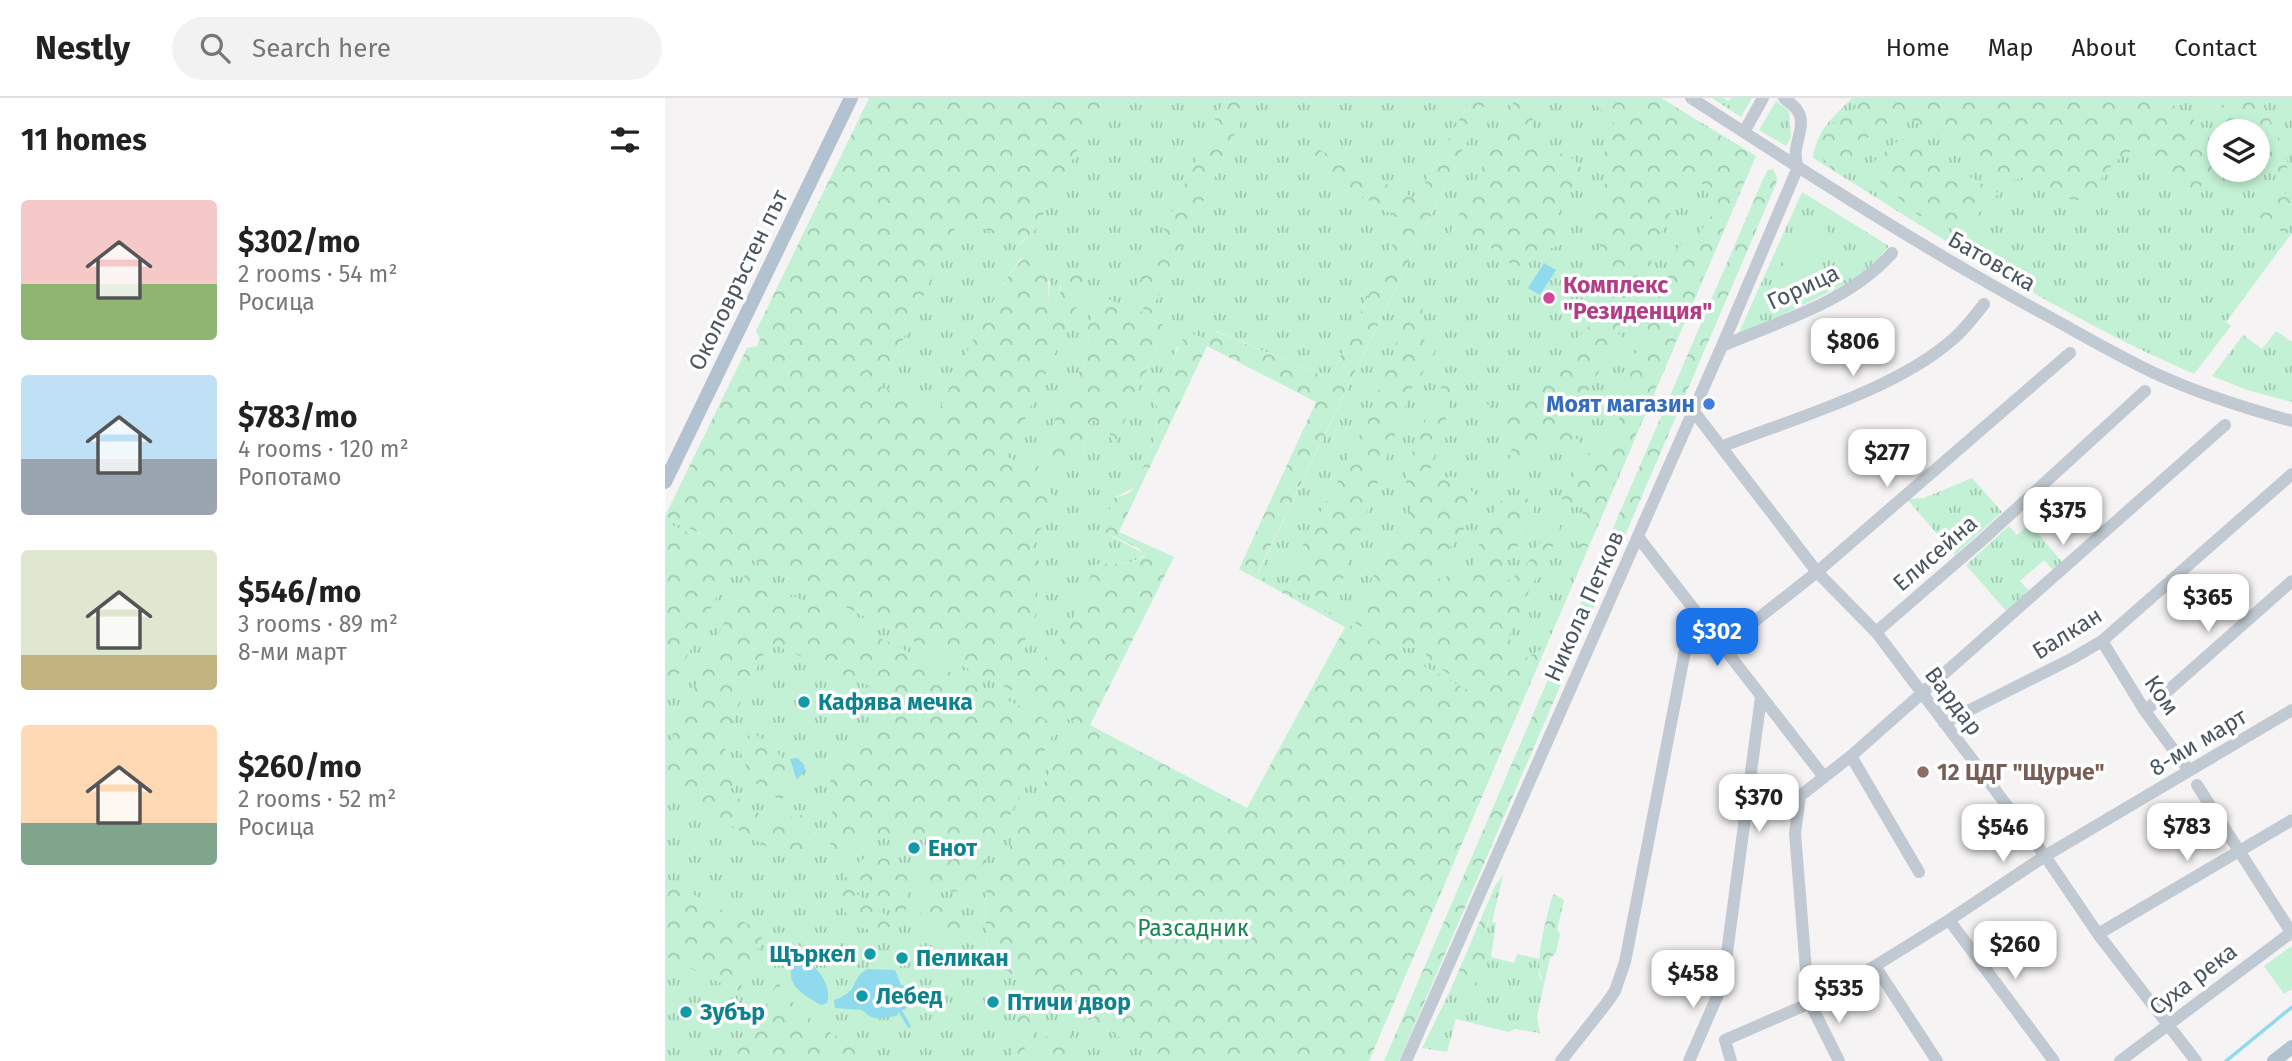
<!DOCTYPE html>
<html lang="en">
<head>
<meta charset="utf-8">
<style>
  body { margin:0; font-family:"Fira Sans",sans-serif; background:#f2f2f2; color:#222; height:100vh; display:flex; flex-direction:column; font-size:26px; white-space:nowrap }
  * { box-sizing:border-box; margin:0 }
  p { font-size:23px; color:#767676 }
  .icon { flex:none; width:38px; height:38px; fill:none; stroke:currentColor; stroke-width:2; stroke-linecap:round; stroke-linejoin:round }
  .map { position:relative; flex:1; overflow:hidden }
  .drawer { display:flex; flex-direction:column; background:#fff; width:665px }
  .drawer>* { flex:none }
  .controls { position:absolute; left:1542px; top:21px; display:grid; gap:14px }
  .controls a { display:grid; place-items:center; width:63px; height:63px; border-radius:50%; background:#fff; box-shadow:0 4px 10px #0003; font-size:35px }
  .price { position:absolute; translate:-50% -60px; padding:0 16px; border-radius:14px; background:#fff; color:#222; font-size:23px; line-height:46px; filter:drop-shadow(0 2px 4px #0008) }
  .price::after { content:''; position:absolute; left:50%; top:42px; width:21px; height:16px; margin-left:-10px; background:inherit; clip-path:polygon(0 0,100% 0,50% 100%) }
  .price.current { background:#1a73e8; color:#fff }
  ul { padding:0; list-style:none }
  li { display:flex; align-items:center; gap:21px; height:175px; padding:0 21px }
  li span { display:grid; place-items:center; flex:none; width:196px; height:140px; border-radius:7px; color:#555 }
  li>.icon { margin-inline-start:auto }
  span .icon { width:84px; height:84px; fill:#fffc; stroke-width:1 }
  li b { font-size:30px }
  h2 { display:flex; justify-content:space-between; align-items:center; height:84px; padding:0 21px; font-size:30px }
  header { display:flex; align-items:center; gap:42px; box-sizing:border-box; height:98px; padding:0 35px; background:#fff; border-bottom:2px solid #e0e0e0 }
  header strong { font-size:33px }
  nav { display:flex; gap:38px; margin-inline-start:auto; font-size:24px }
  .search { width:490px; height:63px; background:#f2f2f2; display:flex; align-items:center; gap:18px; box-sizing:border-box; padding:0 24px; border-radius:38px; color:#767676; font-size:26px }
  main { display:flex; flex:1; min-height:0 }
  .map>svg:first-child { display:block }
  .grass { fill:url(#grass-tufts); fill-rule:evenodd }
  .forest { fill:url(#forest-crowns); fill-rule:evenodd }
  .garden { fill:#c3f1d5 }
  .water { fill:#90daee }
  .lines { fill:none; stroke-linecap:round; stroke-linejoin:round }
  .stream { stroke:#90daee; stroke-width:3.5 }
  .minor { stroke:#c1cad2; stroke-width:12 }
  .major { stroke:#b3c2d1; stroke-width:14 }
  .hotel-dot { fill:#d1479c; stroke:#fff; stroke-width:2.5 }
  .shop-dot { fill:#3f7fe0; stroke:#fff; stroke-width:2.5 }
  .culture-dot { fill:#0f9aa8; stroke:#fff; stroke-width:2.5 }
  .education-dot { fill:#8d6e63; stroke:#fff; stroke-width:2.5 }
  .labels { text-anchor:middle; stroke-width:7; stroke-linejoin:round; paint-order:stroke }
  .street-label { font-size:23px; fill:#4a5661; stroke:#fff }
  .hotel-label { font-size:23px; font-weight:bold; fill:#b23c85; stroke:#fff; text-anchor:start }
  .shop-label { font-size:23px; font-weight:bold; fill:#366cbe; stroke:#fff; text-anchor:end }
  .culture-label { font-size:23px; font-weight:bold; fill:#0d838f; stroke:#fff; text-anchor:start }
  .education-label { font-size:23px; font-weight:bold; fill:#785e54; stroke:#fff; text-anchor:start }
  .park-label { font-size:23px; fill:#17864f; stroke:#fff }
</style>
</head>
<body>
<header>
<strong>Nestly</strong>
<div class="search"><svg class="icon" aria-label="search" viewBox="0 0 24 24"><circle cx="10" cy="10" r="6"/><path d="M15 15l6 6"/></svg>Search here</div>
<nav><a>Home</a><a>Map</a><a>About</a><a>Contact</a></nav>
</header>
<main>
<section class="drawer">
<h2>11 homes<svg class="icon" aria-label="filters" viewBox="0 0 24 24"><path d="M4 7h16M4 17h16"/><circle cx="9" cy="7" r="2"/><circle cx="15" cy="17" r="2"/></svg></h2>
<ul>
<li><span style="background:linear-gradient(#f6c9c9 60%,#8fb573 0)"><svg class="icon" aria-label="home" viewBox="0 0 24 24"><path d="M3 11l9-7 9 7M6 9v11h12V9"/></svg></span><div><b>$302/mo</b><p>2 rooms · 54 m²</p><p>Росица</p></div></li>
<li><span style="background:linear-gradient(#bfe0f5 60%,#9aa5b1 0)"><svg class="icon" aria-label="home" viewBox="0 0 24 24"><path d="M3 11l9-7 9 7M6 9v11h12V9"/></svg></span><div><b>$783/mo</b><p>4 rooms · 120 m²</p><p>Ропотамо</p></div></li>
<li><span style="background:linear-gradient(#dfe7d0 75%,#c2b280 0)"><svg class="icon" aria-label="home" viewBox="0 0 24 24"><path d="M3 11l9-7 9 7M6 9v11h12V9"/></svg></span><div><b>$546/mo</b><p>3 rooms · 89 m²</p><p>8-ми март</p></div></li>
<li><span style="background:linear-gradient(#ffd9b3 70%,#7fa58c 0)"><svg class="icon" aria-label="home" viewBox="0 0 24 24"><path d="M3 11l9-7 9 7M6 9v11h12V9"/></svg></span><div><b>$260/mo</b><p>2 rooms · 52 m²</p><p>Росица</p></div></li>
</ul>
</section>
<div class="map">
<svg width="1627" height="963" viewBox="0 0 1627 963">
  <defs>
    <pattern id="grass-tufts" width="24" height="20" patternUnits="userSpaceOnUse" patternTransform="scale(1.75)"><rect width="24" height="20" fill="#c3f1d5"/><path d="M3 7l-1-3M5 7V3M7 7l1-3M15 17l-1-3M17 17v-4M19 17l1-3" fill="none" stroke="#a0c6b0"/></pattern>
    <pattern id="forest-crowns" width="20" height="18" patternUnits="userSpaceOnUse" patternTransform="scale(1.75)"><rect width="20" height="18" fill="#c3f1d5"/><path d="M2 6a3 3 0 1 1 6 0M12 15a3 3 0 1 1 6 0" fill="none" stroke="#a0c6b0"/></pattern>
  </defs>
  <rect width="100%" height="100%" fill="#f5f3f3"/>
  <path class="grass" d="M 440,0 L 560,0 L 471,194 L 472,202 L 480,213 L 474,215 L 443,201 L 423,230 L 424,249 L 420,264 L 394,304 L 386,338 L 362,368 L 341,359 L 423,185 L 395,188 L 394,202 L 390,207 L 383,204 L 385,184 L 356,160 L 340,182 L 273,314 L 216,289 L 294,120 L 355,146 L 370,132 Z
    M 587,0 L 806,0 L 751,101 L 649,49 L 647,68 L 738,123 L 665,281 L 551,233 L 544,242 L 535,240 L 512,250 L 501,276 L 488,295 L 493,312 L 491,337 L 470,389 L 449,400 L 441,435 L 480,456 C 465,470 448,463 430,467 C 422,491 400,547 380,561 C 374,565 366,567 360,570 L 353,560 L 374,507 L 372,494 L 378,472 L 366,451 L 390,402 L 374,376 L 373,367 L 378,363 L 417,360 L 421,336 L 427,322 L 441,325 L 449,347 L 501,228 L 485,221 L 489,207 Z
    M 823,0 L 996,0 L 1091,58 L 851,619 L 592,477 Z
    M 1047,0 L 1058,0 L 1063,3 L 1066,0 L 1087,0 L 1076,19 Z
    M 1187,0 L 1627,0 L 1627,135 L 1561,224 L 1566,228 L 1529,276 C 1395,218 1271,137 1148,60 C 1151,33 1169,18 1187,0 ZM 1554,33 L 1592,33 L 1592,72 L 1554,72 Z
    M 1111,3 L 1124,13 L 1126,40 L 1121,48 L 1094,32 Z
    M 1137,94 L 1224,148 L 1201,174 L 1189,182 L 1072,239 Z
    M 1611,233 L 1627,244 L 1627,304 L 1582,292 L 1547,278 L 1578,237 L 1597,251 Z
    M 1307,380 L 1337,414 L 1290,457 L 1242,401 L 1259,400 Z
    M 0,418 L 411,625 L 320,795 L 322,862 L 496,963 L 0,963 Z
    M 1365,426 L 1397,464 L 1388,472 L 1379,462 L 1355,483 L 1364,493 L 1341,513 L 1301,467 L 1344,428 L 1352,437 Z
    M 838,777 L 827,824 L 831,825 L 826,859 L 849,865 L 852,856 L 875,861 L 874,878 L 879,886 L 872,919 L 875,935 L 850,931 L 844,934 L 791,921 L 782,954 L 757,950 L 785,893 L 803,893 L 820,861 L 819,849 L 830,788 Z"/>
  <path class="forest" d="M 204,0 L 440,0 L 370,132 L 354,146 L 294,121 L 216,289 L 273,314 C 289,284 338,167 364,157 C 383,172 385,180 383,204 L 390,207 C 396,199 396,184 400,174 L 413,170 L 420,177 L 423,185 L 342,359 L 362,368 L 386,338 L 394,304 L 420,264 L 424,249 L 423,230 L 427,216 L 443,201 L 474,214 L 480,213 L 472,202 L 470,194 L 560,0 L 587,0 L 489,207 L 485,221 L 501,228 L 449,348 L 441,325 L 427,322 L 421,336 L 417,360 L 411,364 L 378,363 L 373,367 L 374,376 L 390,402 L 366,451 L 379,471 L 372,494 L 374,507 L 353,560 L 360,570 C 366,567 374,565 380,560 C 400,546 422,491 429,467 C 447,463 465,470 480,457 L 473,450 L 441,435 L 439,427 L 449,400 L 462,396 L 470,389 L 491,337 L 493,312 L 488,295 C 501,275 510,254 523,234 L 544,242 L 550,233 L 665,281 L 738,123 L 647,68 L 639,57 L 649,49 L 751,101 L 806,0 L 823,0 L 592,476 L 851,619 L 704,963 L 496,963 L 322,862 L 320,795 L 411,625 L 0,418 L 82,250 L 92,248 L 95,241 L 91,233 ZM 542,248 L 651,304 L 574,471 L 680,529 L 582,710 L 425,627 L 509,459 L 454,434 Z
    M 851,0 L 877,0 L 869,11 L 867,32 L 874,45 L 910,62 L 919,74 L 904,94 L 890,124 L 896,146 C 887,152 876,150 865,154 L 859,168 L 852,171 L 825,149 L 804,137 L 787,148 L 780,145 Z
    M 924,0 L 992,0 L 1090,58 L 920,454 L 915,453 L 911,441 L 919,409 L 907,409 L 897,401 L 918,359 L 943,343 L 952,332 L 956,310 L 963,294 L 963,266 L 978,245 L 976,227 L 982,209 L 998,183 L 1009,154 L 1021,141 L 1034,135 L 1047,117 L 1042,90 L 1033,82 L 1027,82 C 1008,106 997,131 985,159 C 996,188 967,213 953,236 L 962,242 L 965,251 L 953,251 C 930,271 917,305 907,335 L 916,346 L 911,359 L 877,346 L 845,372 L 843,368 L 849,341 L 841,329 L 794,301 L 800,295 L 838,314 L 850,315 L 891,272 L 910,242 L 924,228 L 940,192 L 934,157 L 936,140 L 921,127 L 920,113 L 941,85 L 938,60 L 949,24 Z
    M 1194,0 L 1506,0 L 1511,12 L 1527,20 L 1550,47 C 1550,65 1544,77 1534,91 L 1506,87 L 1482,61 L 1468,52 L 1452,62 L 1439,76 L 1430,93 L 1420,102 L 1408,102 L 1390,97 L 1368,78 L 1347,82 L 1325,75 L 1305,57 L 1236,15 L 1201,41 L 1179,72 L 1169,73 L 1152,54 L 1154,40 L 1161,28 C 1176,23 1190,17 1194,0 Z
    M 1565,0 L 1596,0 C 1603,24 1620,43 1623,68 L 1617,75 L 1607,75 L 1593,66 L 1592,33 L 1565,33 L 1552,18 Z
    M 1236,40 L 1334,95 L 1295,134 L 1253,117 L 1207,77 L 1208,64 Z
    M 1108,71 L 1112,80 L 1111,86 L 734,963 L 719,963 L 1099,79 L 1103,72 Z
    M 1627,92 L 1627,124 L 1619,135 L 1594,119 L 1598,108 Z
    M 759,196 L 757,220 L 759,242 L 771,251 L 756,278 L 748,287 L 672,497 C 659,506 657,503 646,494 C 641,490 634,489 628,487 C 628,451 661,408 677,375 C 693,341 708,307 722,272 C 732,249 737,212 759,196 Z
    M 779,283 L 791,289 L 785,297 L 782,318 L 759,391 L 772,382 L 788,378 L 810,396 L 814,405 C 802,428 791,446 771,463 L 772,481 L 798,474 L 808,485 C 810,476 806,465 809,456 C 810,452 815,446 817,442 C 825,425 826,408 843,398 L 848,402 L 861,400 L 870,406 C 866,430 854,447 839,466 L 843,482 C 864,473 876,439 889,420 L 896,421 L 894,436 L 858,505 L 844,538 L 849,555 L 861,560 L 878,550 L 853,608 L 849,613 L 762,563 L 761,556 L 769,549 L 764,545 C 736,560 715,539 690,525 L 690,518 L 709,477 L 745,412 C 745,403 741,394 741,385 C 743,353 766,313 779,283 Z
    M 1,424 L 67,455 L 71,460 L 0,603 Z
    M 80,477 L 87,478 L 363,612 L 380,621 L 388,628 L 390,633 L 304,794 L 268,793 L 256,785 L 254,772 L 272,755 L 273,746 L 267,738 C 248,733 250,742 235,742 C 223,743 212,736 201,742 C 185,751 184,763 162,763 L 168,733 L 168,718 L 163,696 L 170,658 C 178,656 190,654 198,650 C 215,639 215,614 213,596 L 204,588 L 110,547 L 100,553 C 88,579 66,619 61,646 C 58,663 72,674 71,689 L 64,691 L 85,711 L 106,722 L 137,717 C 147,733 146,753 135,768 L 0,689 L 0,658 Z
    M 87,635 C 111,648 129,667 124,697 L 116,701 L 97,695 L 82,671 L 73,648 L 77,642 Z
    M 212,756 C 251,763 246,789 239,820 L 178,777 L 198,761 Z
    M 0,781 L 97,834 L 97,842 L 74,894 L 0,858 Z
    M 173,782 L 233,826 C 207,838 177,832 179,799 L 171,795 Z
    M 830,788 L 822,829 L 820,861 L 815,881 L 803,893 L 785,893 Z
    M 889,796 L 899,802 L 892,832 L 895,836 L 891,855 L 885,860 L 879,886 C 867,866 881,825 886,802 Z
    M 259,804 C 274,806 290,817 297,829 L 291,842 L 287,845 C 269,840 261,830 255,813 Z
    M 113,883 C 124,911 175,945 203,952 L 196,961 L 200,963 L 63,963 L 85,930 L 96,917 Z
    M 361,910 L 375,914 L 380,920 L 361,947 L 355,963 L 350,963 L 346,956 L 354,936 L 351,926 L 351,914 Z
    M 393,923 L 401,928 L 410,941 L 400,963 L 369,963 L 389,924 Z"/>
  <path class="garden" d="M 1150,123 L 1170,139 L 1134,188 L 1114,173 Z
    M 1627,848 L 1627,891 L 1619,896 L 1599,868 Z"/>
  <path class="water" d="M 879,165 L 891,172 L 875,197 L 863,190 Z
    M 132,660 L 139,666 L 140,672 L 132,682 L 125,661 Z
    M 134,858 C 150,865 168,887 162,905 L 156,907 C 143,899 124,891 126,873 C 127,866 128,862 134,858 Z
    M 202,871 L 230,872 L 236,887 L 246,889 L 251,895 L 250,901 L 239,912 L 233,911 L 233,917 C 218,921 208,924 197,912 L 170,910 L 169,902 C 197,892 183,883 202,871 Z"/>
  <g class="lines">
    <path class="stream" d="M 234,911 L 244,928
      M 1561,963 L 1627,909"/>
    <path class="minor" d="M 1026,0 C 1142,75 1257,150 1379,216 C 1418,237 1456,260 1496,278 C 1538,297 1583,311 1627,323
      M 1119,0 C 1123,4 1129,7 1132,12 C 1144,28 1124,49 1133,69
      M 1079,34 L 1098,0
      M 1057,248 C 1115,223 1184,204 1227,155
      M 1027,311 L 1152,474 L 1211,534 L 1380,758 L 1433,836 L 1531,963
      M 1056,349 C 1127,321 1230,292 1287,242 C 1299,232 1309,219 1319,206
      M 973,439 L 1159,679
      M 1211,534 L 1315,444 L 1480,293
      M 1437,543 L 1480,613 L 1524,673
      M 1057,549 L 1152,474 L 1405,255
      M 1480,613 L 1627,483
      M 1279,625 L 1408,560 L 1437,543 L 1627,376
      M 1186,658 L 1254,774
      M 1532,687 L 1626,834
      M 1284,822 L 1389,963
      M 1433,836 L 1627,722
      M 1210,868 L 1272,963
      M 1152,901 L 1142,885 L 1130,735 L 1135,698 L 1186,658 L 1560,327
      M 1145,905 L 1174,963
      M 741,963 L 1057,248 L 1133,69
      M 896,963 L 941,906 L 950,893 L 960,864 L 1028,511
      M 1024,963 L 1058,885 L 1096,599
      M 1066,963 L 1060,942 L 1145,905 L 1210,868 L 1284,822 L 1380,758 L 1627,612
      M 1455,963 L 1627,834"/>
    <path class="major" d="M 0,384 L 186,0
      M 1609,963 L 1627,949"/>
  </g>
  <circle class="hotel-dot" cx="884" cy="200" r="7"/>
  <circle class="shop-dot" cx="1044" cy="306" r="7"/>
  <g class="culture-dot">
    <circle cx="139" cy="604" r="7"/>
    <circle cx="249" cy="750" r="7"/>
    <circle cx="205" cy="856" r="7"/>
    <circle cx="237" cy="860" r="7"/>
    <circle cx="197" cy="898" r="7"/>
    <circle cx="328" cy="904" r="7"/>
    <circle cx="21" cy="914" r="7"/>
  </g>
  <circle class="education-dot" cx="1258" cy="674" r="7"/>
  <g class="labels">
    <g class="street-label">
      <text transform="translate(1327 163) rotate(30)" y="8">Батовска</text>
      <text transform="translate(73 182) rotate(-64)" y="8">Околовръстен път</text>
      <text transform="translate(1138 189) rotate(-25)" y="8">Горица</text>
      <text transform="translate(1270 455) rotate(-41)" y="8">Елисейна</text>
      <text transform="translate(919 508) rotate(-66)" y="8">Никола Петков</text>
      <text transform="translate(1402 535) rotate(-32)" y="8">Балкан</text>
      <text transform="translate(1497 597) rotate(56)" y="8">Ком</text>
      <text transform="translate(1289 603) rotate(53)" y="8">Вардар</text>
      <text transform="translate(1533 644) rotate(-31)" y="8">8-ми март</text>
      <text transform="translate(1528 881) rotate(-37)" y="8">Суха река</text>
    </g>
    <g class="hotel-label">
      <text x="898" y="195">Комплекс<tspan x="898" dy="26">"Резиденция"</tspan></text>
    </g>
    <g class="shop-label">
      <text x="1030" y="314">Моят магазин</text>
    </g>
    <g class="culture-label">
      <text x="153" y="612">Кафява мечка</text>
      <text x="263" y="758">Енот</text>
      <text x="191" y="864" text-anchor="end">Щъркел</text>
      <text x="251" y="868">Пеликан</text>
      <text x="211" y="906">Лебед</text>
      <text x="342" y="912">Птичи двор</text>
      <text x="35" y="922">Зубър</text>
    </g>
    <g class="education-label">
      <text x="1272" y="682">12 ЦДГ "Щурче"</text>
    </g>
    <g class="park-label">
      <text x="528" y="838">Разсадник</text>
    </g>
  </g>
</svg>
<div class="controls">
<a><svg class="icon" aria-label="layers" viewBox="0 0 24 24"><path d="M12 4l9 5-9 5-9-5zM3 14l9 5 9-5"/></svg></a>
</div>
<b class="price" style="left:1188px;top:280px">$806</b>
<b class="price" style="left:1222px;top:391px">$277</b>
<b class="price" style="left:1398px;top:449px">$375</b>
<b class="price" style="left:1543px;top:536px">$365</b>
<b class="price current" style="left:1052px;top:570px">$302</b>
<b class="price" style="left:1094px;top:736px">$370</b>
<b class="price" style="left:1522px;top:765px">$783</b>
<b class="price" style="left:1338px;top:766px">$546</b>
<b class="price" style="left:1350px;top:883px">$260</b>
<b class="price" style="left:1028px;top:912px">$458</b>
<b class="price" style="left:1174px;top:927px">$535</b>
</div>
</main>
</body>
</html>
